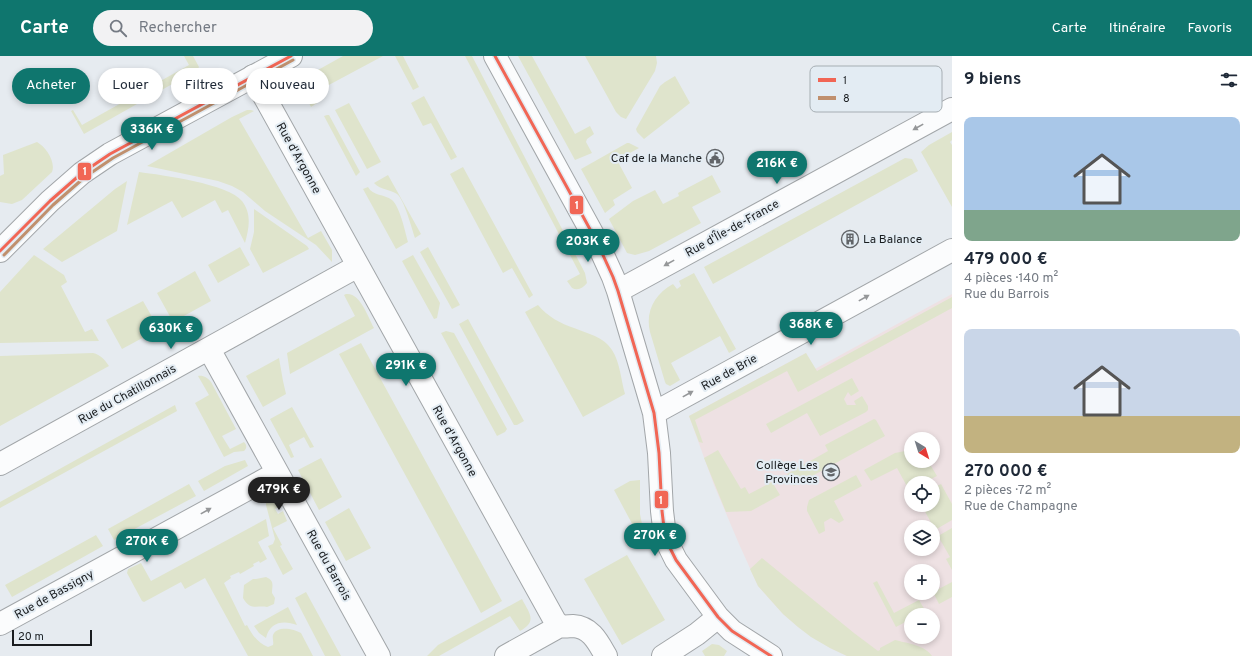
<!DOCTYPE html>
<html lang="fr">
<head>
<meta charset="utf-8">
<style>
  body { margin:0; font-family:Overpass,sans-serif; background:#f2f2f3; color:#1f2937; height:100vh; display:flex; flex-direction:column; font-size:15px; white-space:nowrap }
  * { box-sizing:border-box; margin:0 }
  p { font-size:13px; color:#747a83 }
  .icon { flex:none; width:22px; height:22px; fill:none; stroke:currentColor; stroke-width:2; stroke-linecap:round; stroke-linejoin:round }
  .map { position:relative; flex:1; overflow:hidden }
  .drawer { display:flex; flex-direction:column; background:#fff; width:300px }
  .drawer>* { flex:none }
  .guide { position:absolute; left:12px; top:12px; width:380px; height:36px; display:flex; gap:8px }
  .needle { width:26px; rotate:142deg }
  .fabs { position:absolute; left:904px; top:376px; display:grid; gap:8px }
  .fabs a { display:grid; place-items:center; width:36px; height:36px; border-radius:50%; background:#fff; box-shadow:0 2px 6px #0003; font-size:20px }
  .scale { position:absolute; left:12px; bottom:10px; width:80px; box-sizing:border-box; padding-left:4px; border:2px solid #191c1f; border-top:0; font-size:11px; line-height:14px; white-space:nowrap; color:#191c1f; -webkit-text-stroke:3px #e3ecf3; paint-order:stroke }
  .price { position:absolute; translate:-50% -34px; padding:0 9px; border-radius:14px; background:#0f766e; color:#fff; font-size:13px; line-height:26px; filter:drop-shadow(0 1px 2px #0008) }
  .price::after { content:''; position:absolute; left:50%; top:24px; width:12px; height:9px; margin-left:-6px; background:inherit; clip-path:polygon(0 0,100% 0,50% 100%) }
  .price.active { background:#222; color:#fff }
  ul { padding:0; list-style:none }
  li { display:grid; align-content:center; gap:8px; height:212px; padding:0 12px }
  li span { display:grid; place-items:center; height:124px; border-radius:8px; color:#555 }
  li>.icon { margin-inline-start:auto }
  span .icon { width:72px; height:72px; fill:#fffc; stroke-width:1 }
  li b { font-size:17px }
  h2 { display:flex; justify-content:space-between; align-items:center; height:48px; padding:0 12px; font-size:17px }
  .pill { padding:0 14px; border-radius:18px; background:#fff; box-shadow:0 2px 6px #0003; font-size:14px; line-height:36px }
  .pill.active { background:#0f766e; color:#fff }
  header { display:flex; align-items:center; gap:24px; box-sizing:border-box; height:56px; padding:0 20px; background:#0f766e; color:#fff }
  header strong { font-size:19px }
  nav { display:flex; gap:22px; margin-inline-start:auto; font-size:14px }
  .search { width:280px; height:36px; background:#f2f2f3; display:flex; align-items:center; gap:10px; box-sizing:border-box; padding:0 14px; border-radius:22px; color:#747a83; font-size:15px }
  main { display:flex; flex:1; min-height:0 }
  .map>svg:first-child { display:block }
  .education { fill:#eee1e3; fill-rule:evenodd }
  .green { fill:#dfe4cc }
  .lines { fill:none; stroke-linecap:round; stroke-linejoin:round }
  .street-casing { stroke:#a2a6a9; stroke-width:24 }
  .secondary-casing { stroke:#a2a6a9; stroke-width:24 }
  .street { stroke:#fbfcfd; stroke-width:22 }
  .secondary { stroke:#fbfcfd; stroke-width:22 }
  .bus-1-casing { stroke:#e3ecf3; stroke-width:6 }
  .bus-2-casing { stroke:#e3ecf3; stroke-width:6 }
  .bus-1 { stroke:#f16655; stroke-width:3 }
  .bus-2 { stroke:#c0906e; stroke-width:3 }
  .oneway { fill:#959799 }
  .labels { text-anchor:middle; stroke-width:4; stroke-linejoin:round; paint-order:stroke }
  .street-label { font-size:12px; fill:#191c1f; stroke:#e3ecf3 }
  .poi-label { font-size:12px; fill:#191c1f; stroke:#e3ecf3; text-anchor:end }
  .key { fill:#e3ecf3; stroke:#a6aeb3; stroke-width:1 }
  .key-label { font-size:11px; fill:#191c1f }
  .line-badge { stroke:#e3ecf3; stroke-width:1.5 }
  .badge-label { font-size:11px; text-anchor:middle; font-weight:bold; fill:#fff }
</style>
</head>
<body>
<header>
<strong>Carte</strong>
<div class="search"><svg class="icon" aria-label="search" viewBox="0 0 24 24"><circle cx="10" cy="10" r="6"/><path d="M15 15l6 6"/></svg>Rechercher</div>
<nav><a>Carte</a><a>Itinéraire</a><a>Favoris</a></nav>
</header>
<main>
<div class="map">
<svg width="952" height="600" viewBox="0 0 952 600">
  <rect width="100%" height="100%" fill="#e6ebf0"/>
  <path class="education" d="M 952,238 L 952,600 L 847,600 L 830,592 L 798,571 L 783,558 L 758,530 L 739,488 L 714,429 L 689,360 L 806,297 L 815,313 ZM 911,383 L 933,383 L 933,405 L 911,405 ZM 911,427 L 933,427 L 933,449 L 911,449 ZM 911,471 L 933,471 L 933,493 L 911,493 ZM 911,515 L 933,515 L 933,537 L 911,537 ZM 911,559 L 933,559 L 933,581 L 911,581 Z"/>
  <path class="green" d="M 184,0 L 193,0 L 199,11 L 197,14 L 84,78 L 71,55 L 73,54 L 82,69 L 189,9 Z
    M 343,0 L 383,0 L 312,38 L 317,47 L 311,51 L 304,37 L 288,45 C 285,39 286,34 291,29 Z
    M 395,0 L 403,0 L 419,31 L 413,34 Z
    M 465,0 L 472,0 L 585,217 L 587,227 C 583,232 578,235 572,232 L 567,225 L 580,218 Z
    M 518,0 L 532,0 L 575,78 L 590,70 L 594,78 L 587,83 L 586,86 L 592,97 L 575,104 Z
    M 585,0 L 656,0 L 657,7 L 655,15 L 626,63 L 621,61 L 616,56 Z
    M 675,20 L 690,47 L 644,83 L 637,76 L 636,73 L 660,30 L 665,26 Z
    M 424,40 L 457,101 L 451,104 L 431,67 L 423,70 L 411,47 Z
    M 349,47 L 381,106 L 367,113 L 335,54 Z
    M 247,54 L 251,54 L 254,55 L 239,63 L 308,182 L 321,175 L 332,194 L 332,206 L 316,189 L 265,155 L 243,136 L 232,130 L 218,125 L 147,110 L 232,61 Z
    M 327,59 L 329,59 L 360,116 L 356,120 L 324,60 Z
    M 952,76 L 952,84 L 950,86 L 952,89 L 952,151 L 921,96 L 929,89 Z
    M 37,86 C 46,91 56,106 52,116 L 22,144 L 12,148 L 0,146 L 0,120 L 4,118 L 3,99 Z
    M 627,87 L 629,87 L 639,92 L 617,104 L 632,132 L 613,144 L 615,149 L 605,157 L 581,113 Z
    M 905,102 L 912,103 L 918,115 L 713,228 L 704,211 Z
    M 463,111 L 533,239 L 529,242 L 512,212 L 503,217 L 450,118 Z
    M 139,116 C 162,119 229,128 242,145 C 252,158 249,172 245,187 L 228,154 L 222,157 L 215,144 L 182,162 L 172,145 L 127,169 Z
    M 388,119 L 421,178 L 415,182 C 412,173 404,143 397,138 C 390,133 380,134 374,127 Z
    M 712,119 L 721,136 L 692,151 L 701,167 L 649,195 L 635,199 L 627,197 L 609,163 L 633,145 L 655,134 L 663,148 L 679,140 L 678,137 Z
    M 127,125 L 117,175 L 62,206 L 43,193 L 115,133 Z
    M 368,131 C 373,140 384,138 392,144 C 400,151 405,175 408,186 L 396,193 L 363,133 Z
    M 254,153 L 307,190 L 309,193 L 263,217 L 250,193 L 254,176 Z
    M 240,191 L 250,209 L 218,227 L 208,209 Z
    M 428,191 L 460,249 L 452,253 L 420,196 Z
    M 34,199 L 64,219 L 67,226 L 61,230 L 85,276 L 92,273 L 99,285 L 0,287 L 0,236 Z
    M 413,199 L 440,247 L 437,262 L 434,263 L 402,205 Z
    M 195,215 L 211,245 L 173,266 L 157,237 Z
    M 694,217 L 736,293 L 729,297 L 720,280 L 671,307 L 680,324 L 670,330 L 666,328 L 665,326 L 650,276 C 645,255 655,238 673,228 L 677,233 L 681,230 L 679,225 Z
    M 346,238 C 360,236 368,261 374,272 L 290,318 L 287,297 L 355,260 L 344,239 Z
    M 952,241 L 952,252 L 798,336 L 787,315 L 695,364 L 703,387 L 699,386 L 689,360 L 806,297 L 817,315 Z
    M 143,245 L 159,273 L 122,293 L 106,264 Z
    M 538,249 C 547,260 561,268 574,272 C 588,278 603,280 612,294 C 620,306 621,324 625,338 L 583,361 L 525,256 Z
    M 468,263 L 524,365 L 517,369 L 514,369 L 459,268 Z
    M 446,275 L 454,277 L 507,373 L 505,376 L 497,380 L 441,277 Z
    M 361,287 L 502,545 L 481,557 L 339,298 Z
    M 93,297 C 101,299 104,303 109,310 L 0,370 L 0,300 Z
    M 279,302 L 283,325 L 286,338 L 263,351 L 246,320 Z
    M 198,320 C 203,319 208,322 211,326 L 236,373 L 222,380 L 230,393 L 244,386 C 247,389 247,392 244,395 L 234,396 L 224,401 L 195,347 L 209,339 Z
    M 852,322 L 859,335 L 851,340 L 848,336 L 844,343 L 847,349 L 856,349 L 854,345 L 862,340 L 868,350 L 868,354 L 866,356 L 820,380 L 807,357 L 771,377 L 766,368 Z
    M 175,349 L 177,355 L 0,452 L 0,446 Z
    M 292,351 L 314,391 L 310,392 L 304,381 L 289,389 L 294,401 L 291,402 L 270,363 Z
    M 874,363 L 876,364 L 885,380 L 794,430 L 787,418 L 828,395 L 825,389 Z
    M 718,394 L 741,433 L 745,431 L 749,438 L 772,426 L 780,439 L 751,455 L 726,456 L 704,402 Z
    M 905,395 L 911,396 L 911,405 L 928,405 L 937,420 L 923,427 L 911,427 L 911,433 L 909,434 L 897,412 L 871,425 L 864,414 L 895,397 Z
    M 321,402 L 342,441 L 319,454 L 298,414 Z
    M 245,404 L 248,410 L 204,435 L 198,425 L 225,410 Z
    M 856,419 L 862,430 L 834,445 L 844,464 L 839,467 L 831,462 L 824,466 L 825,475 L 819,478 L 807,455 L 807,451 L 809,444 Z
    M 640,424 L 640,458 L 643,473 L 637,477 L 614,434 L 630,425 Z
    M 189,428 L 196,440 L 114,484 L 108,473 Z
    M 941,428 L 952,448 L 952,464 L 935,474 L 922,450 L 918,451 L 917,449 L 933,449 L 933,432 Z
    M 266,441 C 272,442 276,444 280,450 L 275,453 L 278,458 L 283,455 L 287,465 L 273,472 L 282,489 L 280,490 L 293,513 L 283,519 L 268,490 L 273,488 L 275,483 L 266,449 Z
    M 349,452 L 371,492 L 346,505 L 325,466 Z
    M 266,463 L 269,480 L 258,486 L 267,503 L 260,507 L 259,505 L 253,508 L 254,510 L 240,518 L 239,516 L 230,520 L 231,522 L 224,527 L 245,570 L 247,569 C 252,579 258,587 268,591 L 273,589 C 274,586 272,582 273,579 C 277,569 294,573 301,577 L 313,600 L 248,600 L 205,522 L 185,533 L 181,526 L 144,546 L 142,545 L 127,517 L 128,513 L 141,507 L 151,525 Z
    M 952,472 L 952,514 L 946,503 L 950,501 L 938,480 Z
    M 96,479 L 103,490 L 12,541 L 5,529 Z
    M 627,499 L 665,564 L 622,589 L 584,523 Z
    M 762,502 L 854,577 L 878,595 L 880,594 L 880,592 L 895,584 C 906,587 925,589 932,600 L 847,600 L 830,592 L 811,581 L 798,571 L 783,558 L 758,530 L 750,513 Z
    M 266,521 C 275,525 272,529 272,537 L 275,542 L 274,548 L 267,551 C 257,549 250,555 243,542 L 244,529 L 253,523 L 256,523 Z
    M 877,525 L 894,557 L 919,544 L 926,556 L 919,559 L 911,559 L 911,563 L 896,571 L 873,527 Z
    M 952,526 L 952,541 L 939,548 L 933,536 Z
    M 306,536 L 341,600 L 325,600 L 295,542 Z
    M 522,543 C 529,557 538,565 520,575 L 510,560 L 439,600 L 427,600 L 438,589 Z
    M 288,551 L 297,569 C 283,564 270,566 266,582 L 259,577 L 254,570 Z
    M 712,588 L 719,589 L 727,595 L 724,600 L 705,600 L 702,595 Z"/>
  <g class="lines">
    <g class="street-casing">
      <path id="street" d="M 495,0 L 597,186 L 613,221 L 618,235 L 654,357 L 659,397 L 662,455 L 665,480 L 667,486 L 676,504 L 718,561 L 732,575 L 771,600
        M 253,20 L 555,565 L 560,570 C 565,571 569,570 573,570 C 591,571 598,586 606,600
        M 618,235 L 952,53
        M 209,293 L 379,600
        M 654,357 L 952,194
        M 0,408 L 358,210
        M 0,568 L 277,417
        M 506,600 L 560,570
        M 663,600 L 697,578 L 718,561"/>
    </g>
    <g class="secondary-casing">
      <path id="secondary" d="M 0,195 L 50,145 L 82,117 L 110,98 L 291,0"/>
    </g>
    <use href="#street" class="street"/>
    <use href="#secondary" class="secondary"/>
    <g class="bus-1-casing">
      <path id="bus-1" d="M 495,0 L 597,186 L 613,221 L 618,235 L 654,357 L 659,397 L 662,455 L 665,480 L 667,486 L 676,504 L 718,561 L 732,575 L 771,600
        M 0,195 L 50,145 L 82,117 L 110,98 L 291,0"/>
    </g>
    <g class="bus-2-casing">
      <path id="bus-2" d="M 4,199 L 53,149 L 85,121 L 113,102 L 293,4"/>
    </g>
    <use href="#bus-1" class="bus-1"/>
    <use href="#bus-2" class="bus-2"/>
  </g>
  <defs><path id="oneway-solid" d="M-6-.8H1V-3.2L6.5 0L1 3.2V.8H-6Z"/></defs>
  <g class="oneway">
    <use href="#oneway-solid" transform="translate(918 71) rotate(151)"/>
    <use href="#oneway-solid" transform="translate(669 207) rotate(151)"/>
    <use href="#oneway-solid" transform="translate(864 242) rotate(-29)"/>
    <use href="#oneway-solid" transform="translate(688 338) rotate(-29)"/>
    <use href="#oneway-solid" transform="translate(206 455) rotate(-29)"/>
  </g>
  <defs>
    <g id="civic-ring" transform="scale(0.9)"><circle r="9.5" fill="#e3ecf3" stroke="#616468" stroke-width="1.5"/><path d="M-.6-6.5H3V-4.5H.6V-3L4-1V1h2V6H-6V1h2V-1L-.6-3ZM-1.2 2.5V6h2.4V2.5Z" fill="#616468"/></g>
    <g id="building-ring" transform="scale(0.9)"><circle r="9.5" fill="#e3ecf3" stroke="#616468" stroke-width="1.5"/><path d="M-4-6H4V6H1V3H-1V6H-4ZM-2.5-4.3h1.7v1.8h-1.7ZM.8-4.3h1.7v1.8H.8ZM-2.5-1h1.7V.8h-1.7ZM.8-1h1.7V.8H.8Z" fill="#616468"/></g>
    <g id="school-ring" transform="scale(0.9)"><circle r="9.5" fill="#e3ecf3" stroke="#616468" stroke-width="1.5"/><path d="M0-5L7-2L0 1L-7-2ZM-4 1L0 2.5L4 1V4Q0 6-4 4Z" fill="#616468"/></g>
  </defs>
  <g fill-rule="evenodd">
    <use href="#civic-ring" x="715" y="102"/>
    <use href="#building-ring" x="850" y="183"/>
    <use href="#school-ring" x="831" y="416"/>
  </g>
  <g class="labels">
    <g class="street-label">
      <text transform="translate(299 102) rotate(61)" y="4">Rue d'Argonne</text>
      <text transform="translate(732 172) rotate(-29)" y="4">Rue d'Île-de-France</text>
      <text transform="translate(729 316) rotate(-29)" y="4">Rue de Brie</text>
      <text transform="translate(127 338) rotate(-29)" y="4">Rue du Chatillonnais</text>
      <text transform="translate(455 385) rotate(61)" y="4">Rue d'Argonne</text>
      <text transform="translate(329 509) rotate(61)" y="4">Rue du Barrois</text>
      <text transform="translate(54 538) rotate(-29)" y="4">Rue de Bassigny</text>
    </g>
    <g class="poi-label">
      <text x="702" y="106">Caf de la Manche</text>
      <text x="863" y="187" text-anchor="start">La Balance</text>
      <text x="818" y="413">Collège Les<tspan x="818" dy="14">Provinces</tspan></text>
    </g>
  </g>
  <rect x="810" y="10" width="132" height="46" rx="6" class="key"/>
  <rect x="818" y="22" width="18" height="4" fill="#f16655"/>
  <rect x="818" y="40" width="18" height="4" fill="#c0906e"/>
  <g class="key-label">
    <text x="843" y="28">1</text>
    <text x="843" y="46">8</text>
  </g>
  <g class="line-badge">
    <rect x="77" y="106" width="15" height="19" rx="4" fill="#f16655"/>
    <rect x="569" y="139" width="15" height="20" rx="4" fill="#f16655"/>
    <rect x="654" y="434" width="15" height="19" rx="4" fill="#f16655"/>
  </g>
  <g class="badge-label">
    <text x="85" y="119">1</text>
    <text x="577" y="153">1</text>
    <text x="661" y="448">1</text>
  </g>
</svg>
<div class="fabs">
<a><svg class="needle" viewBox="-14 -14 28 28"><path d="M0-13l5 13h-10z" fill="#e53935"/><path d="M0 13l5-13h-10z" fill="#747a83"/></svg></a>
<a><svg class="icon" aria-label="locate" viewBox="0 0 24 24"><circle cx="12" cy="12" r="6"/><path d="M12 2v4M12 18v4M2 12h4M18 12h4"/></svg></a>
<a><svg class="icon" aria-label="layers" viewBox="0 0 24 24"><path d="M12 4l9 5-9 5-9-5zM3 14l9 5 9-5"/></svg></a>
<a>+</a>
<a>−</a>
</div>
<div class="scale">20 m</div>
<b class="price" style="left:152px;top:95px">336K €</b>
<b class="price" style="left:777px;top:129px">216K €</b>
<b class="price" style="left:588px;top:207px">203K €</b>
<b class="price" style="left:811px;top:290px">368K €</b>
<b class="price" style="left:171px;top:294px">630K €</b>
<b class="price" style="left:406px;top:331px">291K €</b>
<b class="price active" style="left:279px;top:455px">479K €</b>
<b class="price" style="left:655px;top:501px">270K €</b>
<b class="price" style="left:147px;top:507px">270K €</b>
<div class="guide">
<a class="pill active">Acheter</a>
<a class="pill">Louer</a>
<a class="pill">Filtres</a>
<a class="pill">Nouveau</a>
</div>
</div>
<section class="drawer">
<h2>9 biens<svg class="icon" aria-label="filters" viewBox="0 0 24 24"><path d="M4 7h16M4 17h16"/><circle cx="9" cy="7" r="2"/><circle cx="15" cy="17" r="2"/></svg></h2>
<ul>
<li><span style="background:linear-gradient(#a9c7e8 75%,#7fa58c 0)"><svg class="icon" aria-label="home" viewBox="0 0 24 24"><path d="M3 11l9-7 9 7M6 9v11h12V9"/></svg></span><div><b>479 000 €</b><p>4 pièces · 140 m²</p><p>Rue du Barrois</p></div></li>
<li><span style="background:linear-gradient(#c9d6e8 70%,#c2b280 0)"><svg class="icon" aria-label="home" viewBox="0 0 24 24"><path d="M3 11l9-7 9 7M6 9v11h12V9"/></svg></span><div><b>270 000 €</b><p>2 pièces · 72 m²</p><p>Rue de Champagne</p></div></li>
</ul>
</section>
</main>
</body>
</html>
